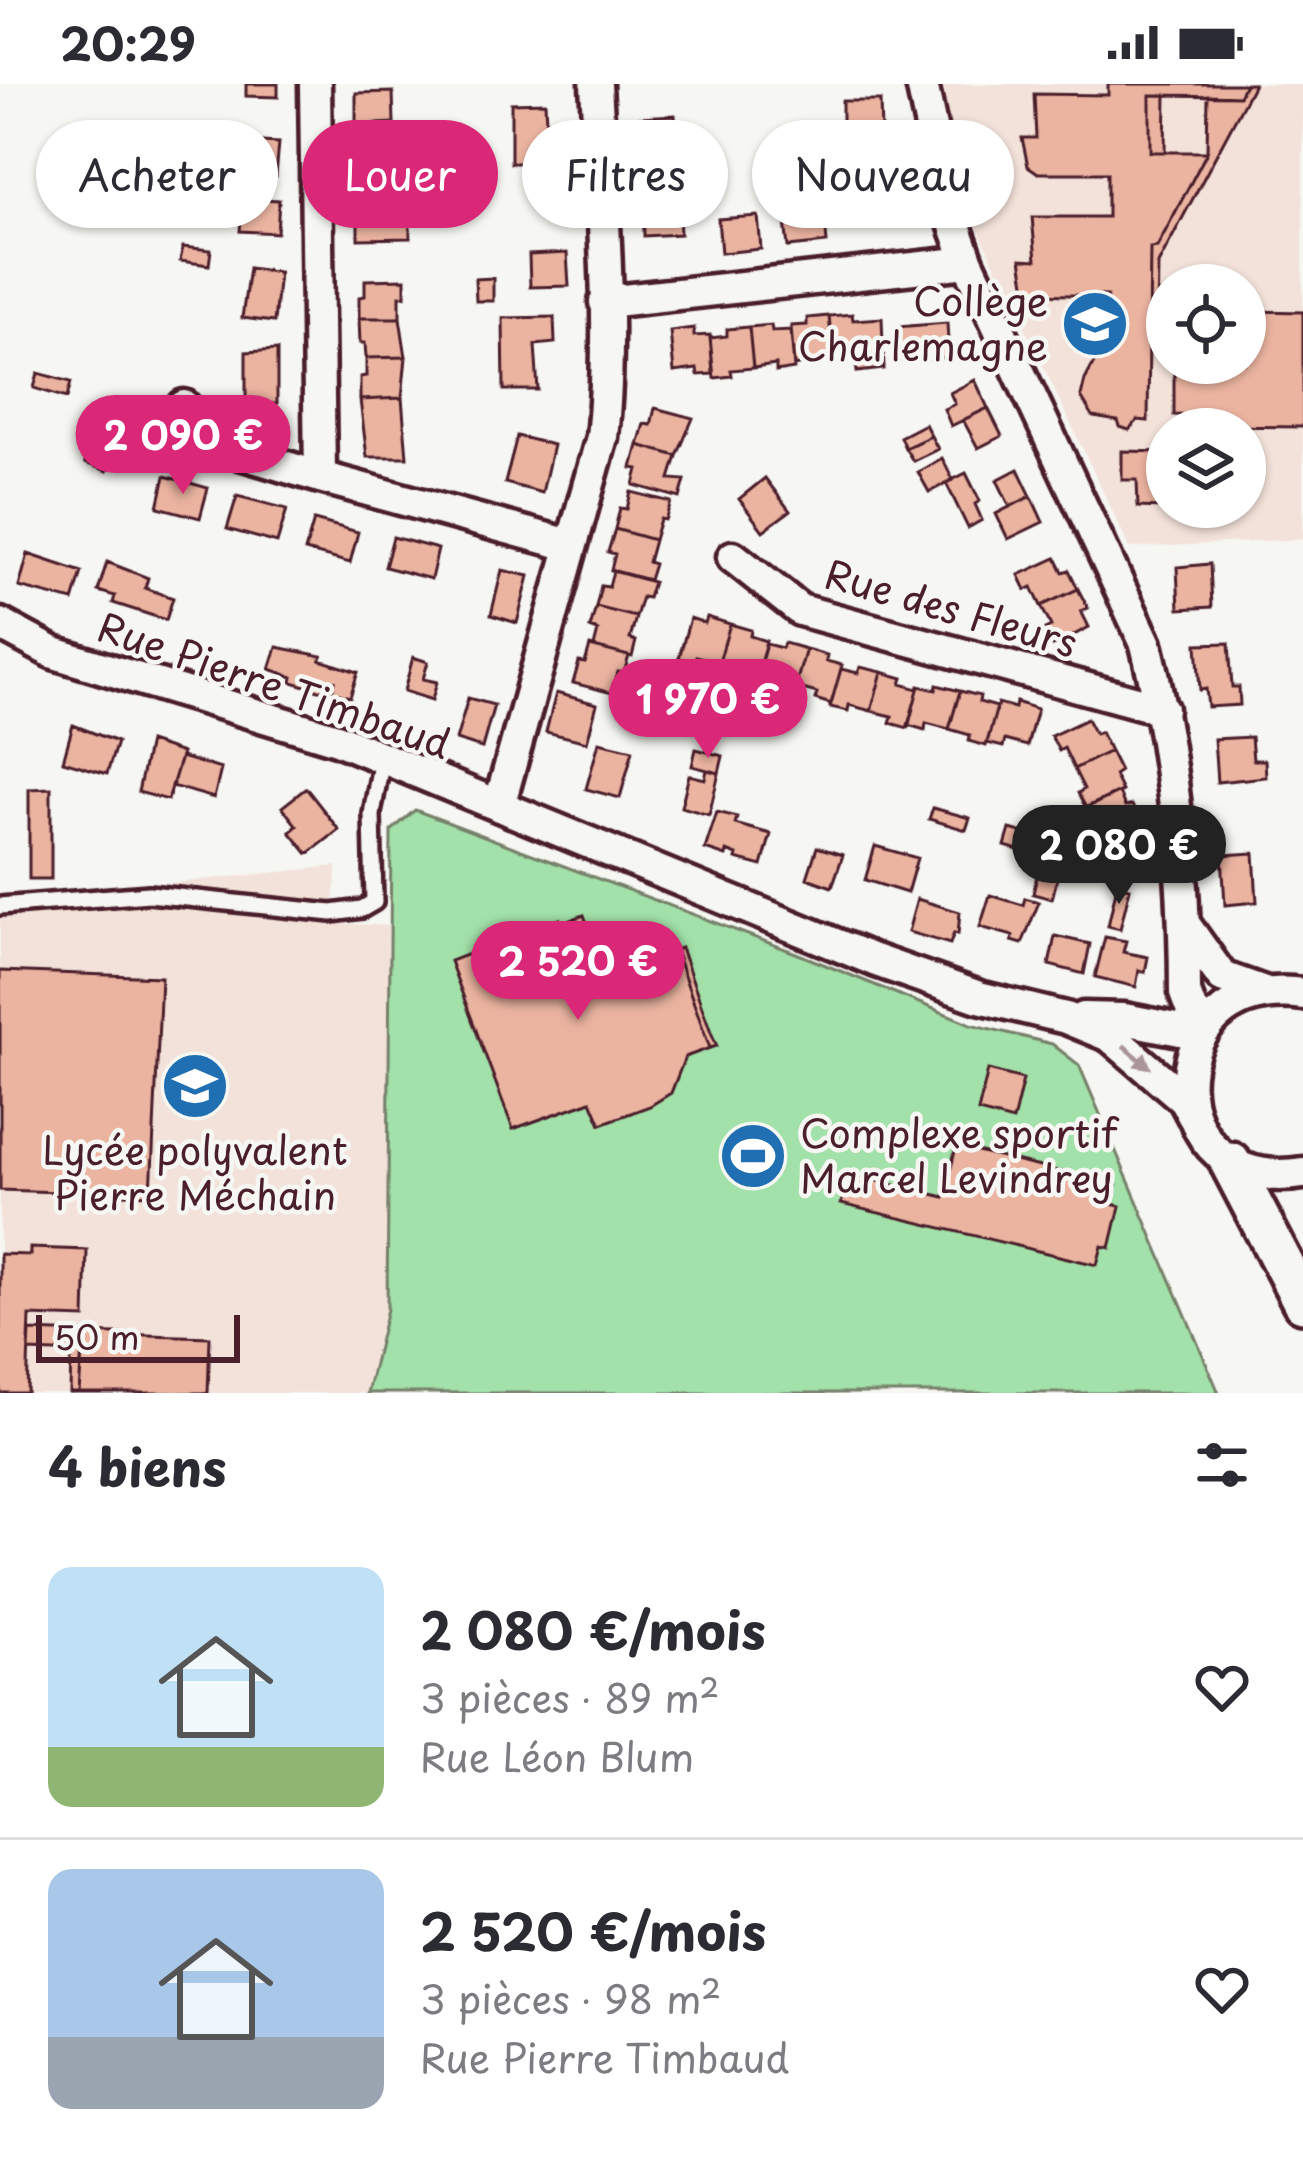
<!DOCTYPE html>
<html lang="fr">
<head>
<meta charset="utf-8">
<style>
  body { margin:0; font-family:"Playpen Sans",sans-serif; background:#f2f2f3; color:#2b2b33; height:100vh; display:flex; flex-direction:column; font-size:45px; white-space:nowrap }
  * { box-sizing:border-box; margin:0 }
  p { font-size:39px; color:#7c7c81 }
  .icon { flex:none; width:66px; height:66px; fill:none; stroke:currentColor; stroke-width:2; stroke-linecap:round; stroke-linejoin:round }
  .map { position:relative; height:1309px; overflow:hidden }
  .sheet { display:flex; flex-direction:column; background:#fff; flex:1 }
  .sheet>* { flex:none }
  .guide { position:absolute; left:36px; top:36px; width:1233px; height:108px; display:flex; gap:24px }
  .fabs { position:absolute; left:1146px; top:180px; display:grid; gap:24px }
  .fabs a { display:grid; place-items:center; width:120px; height:120px; border-radius:50%; background:#fff; box-shadow:0 3px 9px #0004; font-size:60px }
  .scale { position:absolute; left:36px; bottom:30px; width:204px; box-sizing:border-box; padding-left:12px; border:6px solid #4a1f2b; border-top:0; font-size:33px; line-height:42px; white-space:nowrap; color:#4a1f2b; -webkit-text-stroke:9px #f6f6f2; paint-order:stroke }
  .price { position:absolute; translate:-50% -102px; padding:0 27px; border-radius:42px; background:#db2777; color:#fff; font-size:39px; line-height:78px; filter:drop-shadow(0 3px 6px #0008) }
  .price::after { content:''; position:absolute; left:50%; top:72px; width:36px; height:27px; margin-left:-18px; background:inherit; clip-path:polygon(0 0,100% 0,50% 100%) }
  .price.selected { background:#222; color:#fff }
  ul { padding:0; list-style:none }
  li { display:flex; align-items:center; gap:36px; height:300px; padding:0 48px }
  li+li { border-top:3px solid #e1e1e2 }
  li span { display:grid; place-items:center; flex:none; width:336px; height:240px; border-radius:24px; color:#555 }
  li>.icon { margin-inline-start:auto }
  span .icon { width:144px; height:144px; fill:#fffc; stroke-width:1 }
  li b { font-size:51px }
  h2 { display:flex; justify-content:space-between; align-items:center; height:144px; padding:0 48px; font-size:51px }
  .pill { padding:0 42px; border-radius:54px; background:#fff; box-shadow:0 3px 9px #0004; font-size:42px; line-height:108px }
  .pill.selected { background:#db2777; color:#fff }
  .status { display:flex; justify-content:space-between; align-items:center; height:84px; padding:0 60px; background:#fff; direction:ltr }
  .status svg { height:33px; fill:currentColor }
  .map>svg:first-child { display:block }
  .built { fill:#f3e2da; fill-rule:evenodd }
  .green { fill:#a2e1a9; stroke:#76806a; stroke-width:3 }
  .building { fill:#ebb4a1; stroke:#4a1f2b; stroke-width:3 }
  .lines { fill:none; stroke-linecap:round; stroke-linejoin:round }
  .lane-casing { stroke:#4a1f2b; stroke-width:24 }
  .street-casing { stroke:#4a1f2b; stroke-width:39 }
  .secondary-casing { stroke:#4a1f2b; stroke-width:48 }
  .lane { stroke:#f6f6f2; stroke-width:15 }
  .street { stroke:#f6f6f2; stroke-width:30 }
  .secondary { stroke:#f6f6f2; stroke-width:39 }
  .oneway { fill:#a99598 }
  .labels { text-anchor:middle; stroke-width:9; stroke-linejoin:round; paint-order:stroke }
  .poi-label { font-size:39px; fill:#4a1f2b; stroke:#f6f6f2; text-anchor:end }
  .street-label { font-size:39px; fill:#4a1f2b; stroke:#f6f6f2 }
</style>
</head>
<body>
<div class="status"><b>20:29</b><svg viewBox="0 0 49 12"><path d="M0 12V9h3v3zM5 12V6h3v6zM10 12V3h3v9zM15 12V0h3v12zM26 1h20v11H26zM47 4h2v5h-2z"/></svg></div>
<div class="map">
<svg width="1303" height="1309" viewBox="0 0 1303 1309">
  <rect width="100%" height="100%" fill="#f6f6f2"/>
  <filter id="ink" filterUnits="userSpaceOnUse"><feTurbulence type="fractalNoise" baseFrequency=".00833" numOctaves="2"/><feDisplacementMap in="SourceGraphic" scale="24" xChannelSelector="R" yChannelSelector="G"/><feConvolveMatrix kernelMatrix="1 2 1 2 8 2 1 2 1" color-interpolation-filters="sRGB"/></filter>
  <g filter="url(#ink)">
    <path class="built" d="M 944,0 L 1303,0 L 1303,455 L 1130,464 L 966,120 L 946,32 ZM 1167,201 L 1245,201 L 1245,279 L 1167,279 ZM 1167,345 L 1245,345 L 1245,423 L 1167,423 Z
      M 337,782 L 332,839 L 392,842 L 387,1225 L 367,1309 L 0,1309 L 0,817 Z"/>
    <path class="green" d="M 415,726 L 796,869 L 971,940 L 1052,960 L 1079,981 L 1219,1309 L 367,1309 L 387,1225 L 391,747 Z"/>
    <path class="building" d="M 246,0 L 278,0 L 278,13 L 246,12 Z
      M 1108,0 L 1245,0 L 1239,12 L 1150,11 L 1150,68 L 1207,68 L 1157,163 L 1150,164 L 1149,240 L 1167,240 L 1167,252 L 1149,253 L 1148,337 L 1138,336 L 1129,346 L 1120,343 L 1118,337 L 1093,333 L 1081,313 L 1085,296 L 1107,254 L 1107,212 L 1034,210 L 1025,199 L 1021,175 L 1036,176 L 1032,133 L 1107,133 L 1107,89 L 1038,89 L 1028,82 L 1022,54 L 1036,54 L 1034,10 L 1108,11 Z
      M 1245,0 L 1254,0 L 1158,180 L 1157,240 L 1149,240 L 1150,164 L 1157,163 L 1207,68 L 1208,11 L 1239,12 Z
      M 393,8 L 394,39 L 356,41 L 356,9 Z
      M 1150,11 L 1166,11 L 1165,68 L 1150,68 Z
      M 842,17 L 880,17 L 881,49 L 842,50 Z
      M 545,18 L 546,39 L 553,40 L 553,79 L 511,79 L 511,19 Z
      M 675,31 L 677,71 L 641,72 L 640,33 Z
      M 242,57 L 279,59 L 276,92 L 240,89 Z
      M 394,65 L 394,96 L 356,96 L 356,66 Z
      M 864,99 L 899,99 L 900,140 L 865,140 Z
      M 678,111 L 680,150 L 644,152 L 643,112 Z
      M 243,114 L 279,116 L 277,149 L 240,147 Z
      M 394,122 L 394,134 L 410,134 L 410,154 L 358,155 L 358,123 Z
      M 824,125 L 827,159 L 788,163 L 784,129 Z
      M 758,132 L 761,165 L 721,169 L 718,135 Z
      M 183,163 L 211,166 L 209,181 L 180,177 Z
      M 567,169 L 569,202 L 530,203 L 529,171 Z
      M 249,184 L 279,188 L 274,238 L 242,234 Z
      M 493,194 L 493,217 L 476,217 L 475,195 Z
      M 405,195 L 405,212 L 400,212 L 400,234 L 359,234 L 359,213 L 365,212 L 365,196 Z
      M 1252,227 L 1303,228 L 1303,343 L 1208,342 L 1208,332 L 1174,331 L 1174,279 L 1245,279 L 1245,234 L 1252,234 Z
      M 852,230 L 853,236 L 882,234 L 884,285 L 857,288 L 855,270 L 833,273 L 829,232 Z
      M 829,232 L 833,273 L 794,282 L 791,242 L 807,241 L 807,234 Z
      M 554,233 L 555,259 L 535,261 L 538,306 L 504,306 L 503,234 Z
      M 359,234 L 400,234 L 406,273 L 366,274 L 365,259 L 360,259 Z
      M 947,239 L 949,274 L 898,277 L 896,243 Z
      M 771,241 L 772,247 L 791,246 L 794,285 L 776,288 L 776,281 L 753,284 L 749,243 Z
      M 749,243 L 753,284 L 731,286 L 732,292 L 714,294 L 710,254 L 727,252 L 727,245 Z
      M 694,244 L 694,252 L 710,251 L 713,290 L 698,291 L 697,285 L 674,288 L 670,247 Z
      M 277,266 L 277,320 L 246,320 L 246,268 Z
      M 406,273 L 402,314 L 360,316 L 360,293 L 366,292 L 366,274 Z
      M 38,289 L 71,298 L 67,314 L 34,304 Z
      M 975,296 L 988,324 L 951,342 L 944,325 L 955,320 L 950,309 Z
      M 402,314 L 407,373 L 367,373 L 360,316 Z
      M 97,323 L 127,333 L 116,373 L 85,364 Z
      M 655,324 L 693,334 L 677,372 L 638,361 L 644,340 L 651,341 Z
      M 988,324 L 1002,352 L 978,364 L 963,336 Z
      M 925,340 L 931,352 L 905,364 L 900,353 Z
      M 517,352 L 553,361 L 542,409 L 505,399 Z
      M 931,352 L 938,365 L 913,377 L 905,364 Z
      M 638,361 L 677,372 L 670,395 L 685,396 L 680,414 L 634,401 L 638,385 L 632,384 Z
      M 88,365 L 112,372 L 107,387 L 85,379 Z
      M 1122,367 L 1167,368 L 1163,424 L 1138,423 L 1137,396 L 1122,396 Z
      M 942,374 L 953,396 L 929,408 L 918,388 Z
      M 1018,385 L 1031,412 L 1010,423 L 997,396 Z
      M 966,389 L 980,417 L 975,420 L 982,436 L 968,444 L 946,399 Z
      M 165,392 L 208,404 L 200,434 L 158,423 Z
      M 765,394 L 790,427 L 763,447 L 739,415 Z
      M 631,408 L 671,418 L 665,436 L 660,435 L 654,456 L 615,445 L 620,424 L 627,425 Z
      M 237,412 L 287,425 L 277,459 L 227,445 Z
      M 1031,412 L 1043,438 L 1008,455 L 996,430 Z
      M 314,436 L 358,448 L 350,479 L 305,467 Z
      M 615,445 L 654,456 L 648,478 L 654,480 L 649,496 L 611,486 L 615,470 L 608,468 Z
      M 393,453 L 438,465 L 431,495 L 385,483 Z
      M 28,470 L 82,488 L 73,517 L 19,503 Z
      M 1056,474 L 1063,488 L 1069,486 L 1078,505 L 1041,522 L 1032,503 L 1026,506 L 1019,491 Z
      M 107,478 L 148,494 L 145,504 L 173,514 L 166,536 L 113,519 L 115,512 L 98,507 Z
      M 1210,480 L 1212,523 L 1179,525 L 1177,483 Z
      M 502,486 L 529,492 L 517,539 L 491,531 Z
      M 613,487 L 653,498 L 648,514 L 642,513 L 636,533 L 596,523 L 601,502 L 609,503 Z
      M 1078,505 L 1088,524 L 1081,527 L 1089,543 L 1053,562 L 1045,545 L 1051,542 L 1041,522 Z
      M 596,523 L 636,533 L 630,555 L 636,557 L 632,573 L 594,563 L 598,547 L 590,544 Z
      M 707,533 L 730,540 L 719,578 L 696,572 L 694,578 L 679,574 L 690,534 L 705,539 Z
      M 730,540 L 751,546 L 750,552 L 766,557 L 756,596 L 740,590 L 741,584 L 719,578 Z
      M 784,559 L 806,565 L 795,603 L 773,597 L 771,603 L 755,599 L 766,560 L 782,564 Z
      M 1229,559 L 1232,603 L 1239,603 L 1240,621 L 1208,623 L 1206,605 L 1200,606 L 1197,560 Z
      M 590,562 L 629,572 L 624,589 L 618,588 L 612,609 L 573,599 L 579,578 L 585,579 Z
      M 277,563 L 322,572 L 320,576 L 358,588 L 350,613 L 332,608 L 335,597 L 326,595 L 322,607 L 292,598 L 293,593 L 270,585 Z
      M 806,565 L 827,571 L 826,577 L 842,581 L 831,620 L 815,615 L 817,609 L 795,603 Z
      M 413,573 L 428,578 L 423,595 L 437,598 L 432,616 L 404,607 Z
      M 860,583 L 882,588 L 871,627 L 849,621 L 848,627 L 830,623 L 841,585 L 858,589 Z
      M 882,588 L 903,594 L 901,600 L 918,605 L 908,644 L 890,639 L 892,632 L 871,627 Z
      M 937,601 L 960,607 L 949,645 L 926,639 L 925,646 L 908,641 L 919,602 L 936,606 Z
      M 960,607 L 980,612 L 979,618 L 997,623 L 986,662 L 969,657 L 970,651 L 949,645 Z
      M 556,609 L 597,620 L 587,658 L 546,648 Z
      M 468,614 L 494,621 L 482,664 L 456,656 Z
      M 1016,618 L 1037,625 L 1027,662 L 1005,656 L 1003,663 L 987,659 L 998,619 L 1015,624 Z
      M 1087,635 L 1095,650 L 1101,648 L 1110,667 L 1074,685 L 1064,664 L 1059,667 L 1051,652 Z
      M 73,641 L 117,658 L 107,690 L 63,677 Z
      M 1251,653 L 1253,676 L 1265,676 L 1266,693 L 1217,698 L 1214,655 Z
      M 149,658 L 182,669 L 168,716 L 138,708 Z
      M 599,658 L 633,666 L 620,714 L 586,705 Z
      M 696,665 L 723,672 L 719,689 L 692,682 Z
      M 1110,667 L 1120,687 L 1114,691 L 1122,707 L 1086,724 L 1078,709 L 1084,705 L 1074,685 Z
      M 181,673 L 221,685 L 214,714 L 172,702 Z
      M 707,686 L 719,689 L 709,731 L 681,723 L 689,691 L 705,695 Z
      M 51,704 L 51,795 L 29,795 L 29,705 Z
      M 306,704 L 339,746 L 308,770 L 290,748 L 297,742 L 282,723 Z
      M 1119,708 L 1125,723 L 1132,721 L 1141,741 L 1105,758 L 1082,725 Z
      M 933,724 L 970,734 L 966,746 L 929,735 Z
      M 717,728 L 737,733 L 735,740 L 771,750 L 762,782 L 736,775 L 737,771 L 727,767 L 726,772 L 705,765 Z
      M 1010,745 L 1066,761 L 1052,815 L 1033,810 L 1041,773 L 1005,762 Z
      M 875,762 L 917,774 L 907,809 L 865,796 Z
      M 817,763 L 843,771 L 832,803 L 807,794 Z
      M 1254,769 L 1257,818 L 1225,821 L 1222,771 Z
      M 1117,801 L 1130,804 L 1120,845 L 1108,842 Z
      M 990,811 L 1023,821 L 1025,814 L 1039,818 L 1022,860 L 1012,857 L 1013,852 L 980,843 Z
      M 917,815 L 960,828 L 958,850 L 954,849 L 950,860 L 908,848 Z
      M 584,831 L 594,859 L 621,887 L 675,866 L 710,964 L 685,973 L 671,1009 L 650,1022 L 601,1040 L 591,1017 L 513,1045 L 450,877 L 560,835 L 562,839 Z
      M 1055,852 L 1090,860 L 1084,890 L 1049,881 Z
      M 1105,853 L 1126,857 L 1123,868 L 1148,873 L 1145,888 L 1139,886 L 1136,903 L 1095,893 Z
      M 681,864 L 711,948 L 717,962 L 710,964 L 691,911 L 675,866 Z
      M 0,887 L 161,893 L 151,1111 L 0,1106 Z
      M 988,986 L 1023,995 L 1013,1037 L 978,1028 Z
      M 956,1063 L 1116,1101 L 1111,1120 L 1120,1122 L 1110,1164 L 1102,1162 L 1097,1181 L 841,1120 L 849,1090 L 944,1113 Z
      M 30,1164 L 87,1166 L 85,1234 L 30,1232 L 27,1309 L 0,1309 L 0,1170 L 30,1171 Z
      M 30,1247 L 83,1249 L 82,1269 L 29,1267 Z
      M 83,1249 L 210,1253 L 208,1309 L 79,1309 Z
      M 71,1269 L 82,1269 L 79,1309 L 70,1309 Z"/>
    <g class="lines">
      <g class="lane-casing">
        <path id="lane" d="M 0,822 L 149,810 L 332,829 L 362,825 L 374,818 L 372,730 L 382,674"/>
      </g>
      <g class="street-casing">
        <path id="street" d="M 315,0 L 320,393 L 570,461
          M 922,0 L 947,120 L 968,178 L 1146,560 C 1175,675 1185,790 1185,909 L 1191,925 L 1207,942
          M 605,218 L 968,178
          M 184,322 L 214,361 L 320,393
          M 733,473 L 800,526 L 1162,625
          M 0,540 L 54,569 L 337,655 L 874,876 L 979,913 L 1066,934 L 1110,952 L 1184,1015 L 1193,1032
          M 499,722 L 602,353 C 614,244 602,111 596,0
          M 1185,841 L 1222,893 L 1264,908
          M 1303,910 C 1148,889 1153,1114 1303,1089
          M 1084,934 L 1124,935 L 1201,950"/>
      </g>
      <g class="secondary-casing">
        <path id="secondary" d="M 1230,1078 L 1303,1218"/>
      </g>
      <use href="#lane" class="lane"/>
      <use href="#street" class="street"/>
      <use href="#secondary" class="secondary"/>
    </g>
    <defs><path id="oneway-solid" d="M-6-.8H1V-3.2L6.5 0L1 3.2V.8H-6Z" transform="scale(3)"/></defs>
    <use class="oneway" href="#oneway-solid" transform="translate(1137 973) rotate(40)"/>
  </g>
  <defs>
    <g id="school-disc" transform="scale(3.45)"><circle r="9.5" fill="#1f6fb2" stroke="#f6f6f2"/><path d="M0-5L7-2L0 1L-7-2ZM-4 1L0 2.5L4 1V4Q0 6-4 4Z" fill="#fff"/></g>
    <g id="stadium-disc" transform="scale(3.45)"><circle r="9.5" fill="#1f6fb2" stroke="#f6f6f2"/><path d="M0-5a6.5 5 0 1 0 0 10a6.5 5 0 1 0 0-10ZM-3.5-1.8h7v3.6h-7Z" fill="#fff"/></g>
  </defs>
  <g fill-rule="evenodd">
    <use href="#school-disc" x="1095" y="240"/>
    <use href="#school-disc" x="195" y="1002"/>
    <use href="#stadium-disc" x="753" y="1072"/>
  </g>
  <g class="labels">
    <g class="poi-label">
      <text x="1048" y="232">Collège<tspan x="1048" dy="45">Charlemagne</tspan></text>
      <text x="800" y="1064" text-anchor="start">Complexe sportif<tspan x="800" dy="45">Marcel Levindrey</tspan></text>
      <text x="195" y="1081" text-anchor="middle">Lycée polyvalent<tspan x="195" dy="45">Pierre Méchain</tspan></text>
    </g>
    <g class="street-label">
      <text transform="translate(951 525) rotate(16)" y="14">Rue des Fleurs</text>
      <text transform="translate(274 602) rotate(19)" y="14">Rue Pierre Timbaud</text>
    </g>
  </g>
</svg>
<div class="fabs">
<a><svg class="icon" aria-label="locate" viewBox="0 0 24 24"><circle cx="12" cy="12" r="6"/><path d="M12 2v4M12 18v4M2 12h4M18 12h4"/></svg></a>
<a><svg class="icon" aria-label="layers" viewBox="0 0 24 24"><path d="M12 4l9 5-9 5-9-5zM3 14l9 5 9-5"/></svg></a>
</div>
<div class="scale">50 m</div>
<b class="price" style="left:183px;top:413px">2 090 €</b>
<b class="price" style="left:708px;top:677px">1 970 €</b>
<b class="price selected" style="left:1119px;top:823px">2 080 €</b>
<b class="price" style="left:578px;top:939px">2 520 €</b>
<div class="guide">
<a class="pill">Acheter</a>
<a class="pill selected">Louer</a>
<a class="pill">Filtres</a>
<a class="pill">Nouveau</a>
</div>
</div>
<section class="sheet">
<h2>4 biens<svg class="icon" aria-label="filters" viewBox="0 0 24 24"><path d="M4 7h16M4 17h16"/><circle cx="9" cy="7" r="2"/><circle cx="15" cy="17" r="2"/></svg></h2>
<ul>
<li><span style="background:linear-gradient(#bfe0f5 75%,#8fb573 0)"><svg class="icon" aria-label="home" viewBox="0 0 24 24"><path d="M3 11l9-7 9 7M6 9v11h12V9"/></svg></span><div><b>2 080 €/mois</b><p>3 pièces · 89 m²</p><p>Rue Léon Blum</p></div><svg class="icon" aria-label="heart" viewBox="0 0 24 24"><path d="M12 20l-8-8c-3-5 5-10 8-4 3-6 11-1 8 4z"/></svg></li>
<li><span style="background:linear-gradient(#a9c7e8 70%,#9aa5b1 0)"><svg class="icon" aria-label="home" viewBox="0 0 24 24"><path d="M3 11l9-7 9 7M6 9v11h12V9"/></svg></span><div><b>2 520 €/mois</b><p>3 pièces · 98 m²</p><p>Rue Pierre Timbaud</p></div><svg class="icon" aria-label="heart" viewBox="0 0 24 24"><path d="M12 20l-8-8c-3-5 5-10 8-4 3-6 11-1 8 4z"/></svg></li>
</ul>
</section>
</body>
</html>
